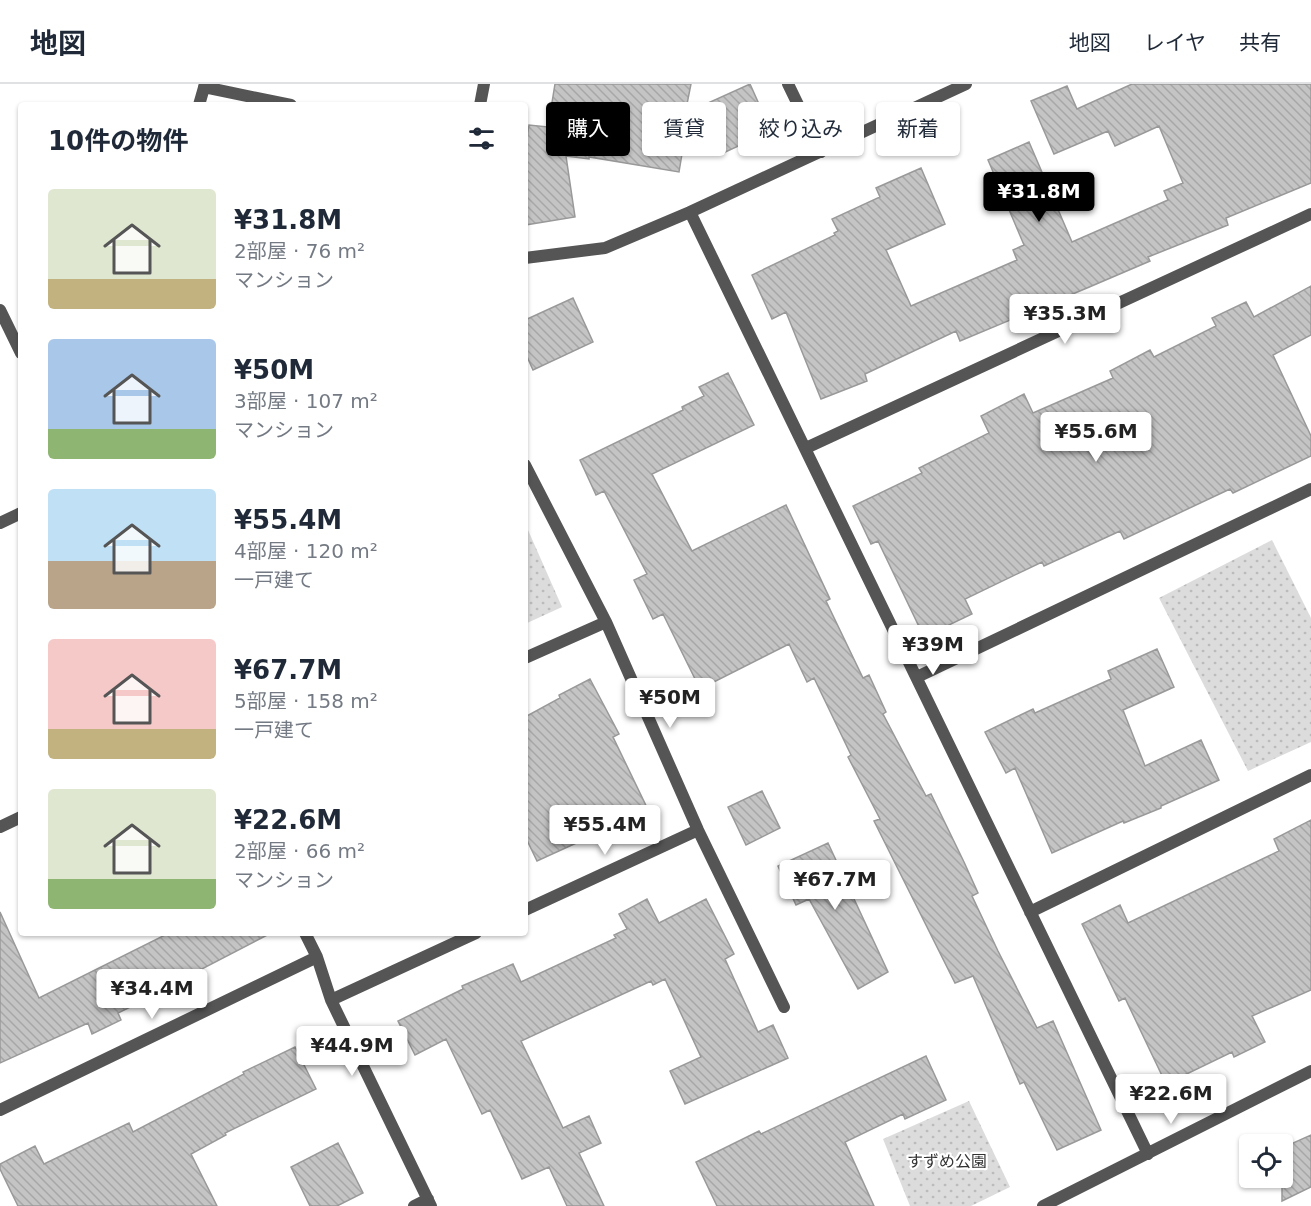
<!DOCTYPE html>
<html lang="ja">
<head>
<meta charset="utf-8">
<style>
  body { margin:0; font-family:"DejaVu Sans","Noto Sans JP",sans-serif; background:#f6f6f7; color:#1f2937; height:100vh; display:flex; flex-direction:column; font-size:22px; white-space:nowrap }
  * { box-sizing:border-box; margin:0 }
  p { font-size:20px; color:#747a83 }
  .icon { flex:none; width:33px; height:33px; fill:none; stroke:currentColor; stroke-width:2; stroke-linecap:round; stroke-linejoin:round }
  .map { position:relative; flex:1; overflow:hidden }
  .sheet { position:absolute; left:18px; top:18px; width:510px; height:834px; display:flex; flex-direction:column; background:#fff; border-radius:6px; box-shadow:0 2px 4px #0004 }
  .sheet>* { flex:none }
  .guide { position:absolute; left:546px; top:18px; width:570px; height:54px; display:flex; gap:12px }
  .tools { position:absolute; left:1239px; top:1050px; display:grid; gap:12px }
  .tools a { display:grid; place-items:center; width:54px; height:54px; border-radius:6px; background:#fff; box-shadow:0 2px 4px #0004; font-size:30px }
  .price { position:absolute; translate:-50% -51px; padding:0 14px; border-radius:6px; background:#fff; color:#222; font-size:20px; line-height:39px; filter:drop-shadow(0 2px 3px #0008) }
  .price::after { content:''; position:absolute; left:50%; top:36px; width:18px; height:14px; margin-left:-9px; background:inherit; clip-path:polygon(0 0,100% 0,50% 100%) }
  .price.selected { background:#000; color:#fff }
  ul { padding:0; list-style:none }
  li { display:flex; align-items:center; gap:18px; height:150px; padding:0 30px }
  li span { display:grid; place-items:center; flex:none; width:168px; height:120px; border-radius:6px; color:#555 }
  li>.icon { margin-inline-start:auto }
  span .icon { width:72px; height:72px; fill:#fffc; stroke-width:1 }
  li b { font-size:26px }
  h2 { display:flex; justify-content:space-between; align-items:center; height:72px; padding:0 30px; font-size:26px }
  .pill { padding:0 21px; border-radius:6px; background:#fff; box-shadow:0 2px 4px #0004; font-size:21px; line-height:54px }
  .pill.selected { background:#000; color:#fff }
  header { display:flex; align-items:center; gap:36px; box-sizing:border-box; height:84px; padding:0 30px; background:#fff; border-bottom:2px solid #e0e1e3 }
  header strong { font-size:28px }
  nav { display:flex; gap:33px; margin-inline-start:auto; font-size:21px }
  .map>svg:first-child { display:block }
  .park { fill:url(#park-dots) }
  .building { fill:url(#building-back-hatch); stroke:#999; stroke-width:1.5 }
  .lines { fill:none; stroke-linecap:round; stroke-linejoin:round }
  .minor { stroke:#555; stroke-width:12 }
  .labels { text-anchor:middle; stroke-width:4.5; stroke-linejoin:round; paint-order:stroke }
  .park-label { font-size:16px; fill:#333; stroke:#fff }
</style>
</head>
<body>
<header>
<strong>地図</strong>
<nav><a>地図</a><a>レイヤ</a><a>共有</a></nav>
</header>
<div class="map">
<svg width="1311" height="1122" viewBox="0 0 1311 1122">
  <defs>
    <pattern id="park-dots" width="8" height="8" patternUnits="userSpaceOnUse" patternTransform="scale(1.5)"><rect width="8" height="8" fill="#dcdcdc"/><path d="M2 2h.1M6 6h.1" fill="none" stroke="#bbb" stroke-width="1.8" stroke-linecap="round"/></pattern>
    <pattern id="building-back-hatch" width="6" height="6" patternUnits="userSpaceOnUse" patternTransform="scale(1.5)"><rect width="6" height="6" fill="#c4c4c4"/><path d="M-1 5l2 2M0 0l6 6M5-1l2 2" fill="none" stroke="#a7a7a7"/></pattern>
  </defs>
  <rect width="100%" height="100%" fill="#fff"/>
  <path class="park" d="M 528,446 L 562,523 L 525,540 L 525,448 Z
    M 1272,456 L 1311,534 L 1311,658 L 1248,687 L 1159,514 Z
    M 969,1017 L 1010,1103 L 971,1122 L 910,1122 L 883,1055 Z"/>
  <path class="building" d="M 555,0 L 691,0 L 685,30 L 689,28 L 679,88 L 589,73 L 589,75 L 566,72 L 575,133 L 525,141 L 525,68 L 529,41 L 548,43 Z
    M 750,0 L 771,47 L 721,70 L 699,23 Z
    M 1132,0 L 1311,0 L 1311,99 L 1226,134 L 1228,141 L 1148,173 L 1150,177 L 1087,204 L 960,257 L 956,247 L 865,290 L 867,297 L 821,315 L 786,228 L 772,235 L 752,191 L 835,151 L 834,149 L 838,147 L 832,135 L 880,113 L 876,104 L 921,84 L 945,140 L 886,166 L 911,222 L 1017,176 L 1013,166 L 1024,161 L 988,76 L 1029,58 L 1072,158 L 1168,116 L 1164,107 L 1183,99 L 1159,42 L 1115,62 L 1108,47 L 1054,70 L 1031,17 L 1067,2 L 1077,25 Z
    M 1311,202 L 1311,251 L 1273,271 L 1311,352 L 1311,372 L 1233,409 L 1230,405 L 1124,455 L 1120,447 L 1044,482 L 1042,478 L 965,515 L 972,530 L 924,553 L 878,457 L 871,460 L 853,422 L 922,389 L 919,384 L 989,349 L 981,332 L 1024,310 L 1033,329 L 1113,294 L 1110,287 L 1150,266 L 1154,273 L 1216,242 L 1212,234 L 1246,218 L 1254,233 Z
    M 573,214 L 593,258 L 533,286 L 525,268 L 525,236 Z
    M 728,289 L 754,341 L 652,390 L 692,467 L 786,421 L 830,515 L 826,517 L 863,594 L 869,591 L 886,628 L 883,630 L 926,712 L 931,710 L 964,778 L 978,809 L 972,812 L 998,867 L 1037,944 L 1053,937 L 1101,1046 L 1057,1066 L 1024,998 L 1020,1000 L 973,892 L 955,899 L 874,737 L 880,735 L 848,673 L 851,671 L 814,594 L 807,598 L 789,560 L 700,605 L 663,530 L 653,535 L 634,496 L 647,490 L 604,407 L 596,411 L 580,376 L 683,326 L 682,323 L 704,312 L 699,303 Z
    M 1157,565 L 1174,603 L 1123,626 L 1145,682 L 1201,656 L 1219,696 L 1161,722 L 1161,724 L 1124,739 L 1123,737 L 1052,769 L 1015,684 L 1006,689 L 985,648 L 1033,625 L 1035,629 L 1111,595 L 1108,587 Z
    M 590,595 L 619,650 L 613,653 L 651,732 L 610,752 L 607,745 L 537,777 L 525,752 L 525,633 L 560,614 L 559,611 Z
    M 762,707 L 780,744 L 746,761 L 728,723 Z
    M 1311,736 L 1311,906 L 1252,932 L 1265,958 L 1234,973 L 1232,968 L 1166,1000 L 1125,914 L 1119,917 L 1082,840 L 1120,821 L 1128,839 L 1279,767 L 1274,755 Z
    M 828,759 L 888,888 L 858,905 L 809,815 L 796,821 L 778,782 Z
    M 647,815 L 659,839 L 706,815 L 734,870 L 725,875 L 758,948 L 773,941 L 788,974 L 685,1020 L 670,987 L 701,973 L 665,895 L 653,901 L 651,897 L 521,957 L 563,1044 L 589,1032 L 601,1059 L 579,1069 L 604,1122 L 567,1122 L 549,1083 L 522,1095 L 490,1026 L 482,1030 L 446,955 L 415,971 L 398,937 L 463,905 L 462,902 L 513,880 L 521,898 L 616,854 L 614,851 L 627,845 L 619,830 Z
    M 0,828 L 39,914 L 169,849 L 271,849 L 192,890 L 193,892 L 118,929 L 121,936 L 92,950 L 88,939 L 0,979 Z
    M 295,963 L 316,1005 L 225,1049 L 226,1051 L 191,1070 L 217,1122 L 18,1122 L 0,1085 L 0,1080 L 35,1062 L 44,1080 L 129,1039 L 133,1048 L 244,990 L 243,988 Z
    M 926,972 L 946,1016 L 905,1035 L 903,1030 L 845,1058 L 874,1122 L 717,1122 L 696,1078 L 759,1047 L 761,1050 Z
    M 1311,1051 L 1311,1103 L 1282,1117 L 1282,1064 Z
    M 338,1059 L 363,1109 L 337,1122 L 310,1122 L 291,1083 Z"/>
  <g class="lines">
    <path class="minor" d="M 788,0 L 821,68
      M 204,3 L 291,21
      M 199,21 L 205,0
      M 480,21 L 484,0
      M 690,128 L 1148,1070
      M 525,174 L 605,164 L 690,128 L 966,0
      M 0,226 L 21,269
      M 806,364 L 1311,130
      M 525,381 L 606,538 L 698,746 L 784,923
      M 0,439 L 21,429
      M 525,574 L 606,538
      M 917,593 L 1311,405
      M 0,743 L 21,733
      M 525,826 L 698,746
      M 1030,828 L 1311,691
      M 305,849 L 317,873 L 331,916 L 431,1122
      M 331,916 L 476,849
      M 0,1026 L 317,873
      M 414,1122 L 428,1115
      M 1043,1122 L 1311,987"/>
  </g>
  <g class="labels">
    <g class="park-label">
      <text x="947" y="1083">すずめ公園</text>
    </g>
  </g>
</svg>
<div class="tools">
<a><svg class="icon" aria-label="locate" viewBox="0 0 24 24"><circle cx="12" cy="12" r="6"/><path d="M12 2v4M12 18v4M2 12h4M18 12h4"/></svg></a>
</div>
<b class="price selected" style="left:1039px;top:139px">¥31.8M</b>
<b class="price" style="left:1065px;top:261px">¥35.3M</b>
<b class="price" style="left:1096px;top:379px">¥55.6M</b>
<b class="price" style="left:933px;top:592px">¥39M</b>
<b class="price" style="left:670px;top:645px">¥50M</b>
<b class="price" style="left:605px;top:772px">¥55.4M</b>
<b class="price" style="left:835px;top:827px">¥67.7M</b>
<b class="price" style="left:152px;top:936px">¥34.4M</b>
<b class="price" style="left:352px;top:993px">¥44.9M</b>
<b class="price" style="left:1171px;top:1041px">¥22.6M</b>
<div class="guide">
<a class="pill selected">購入</a>
<a class="pill">賃貸</a>
<a class="pill">絞り込み</a>
<a class="pill">新着</a>
</div>
<section class="sheet">
<h2>10件の物件<svg class="icon" aria-label="filters" viewBox="0 0 24 24"><path d="M4 7h16M4 17h16"/><circle cx="9" cy="7" r="2"/><circle cx="15" cy="17" r="2"/></svg></h2>
<ul>
<li><span style="background:linear-gradient(#dfe7d0 75%,#c2b280 0)"><svg class="icon" aria-label="home" viewBox="0 0 24 24"><path d="M3 11l9-7 9 7M6 9v11h12V9"/></svg></span><div><b>¥31.8M</b><p>2部屋 · 76 m²</p><p>マンション</p></div></li>
<li><span style="background:linear-gradient(#a9c7e8 75%,#8fb573 0)"><svg class="icon" aria-label="home" viewBox="0 0 24 24"><path d="M3 11l9-7 9 7M6 9v11h12V9"/></svg></span><div><b>¥50M</b><p>3部屋 · 107 m²</p><p>マンション</p></div></li>
<li><span style="background:linear-gradient(#bfe0f5 60%,#b9a48a 0)"><svg class="icon" aria-label="home" viewBox="0 0 24 24"><path d="M3 11l9-7 9 7M6 9v11h12V9"/></svg></span><div><b>¥55.4M</b><p>4部屋 · 120 m²</p><p>一戸建て</p></div></li>
<li><span style="background:linear-gradient(#f6c9c9 75%,#c2b280 0)"><svg class="icon" aria-label="home" viewBox="0 0 24 24"><path d="M3 11l9-7 9 7M6 9v11h12V9"/></svg></span><div><b>¥67.7M</b><p>5部屋 · 158 m²</p><p>一戸建て</p></div></li>
<li><span style="background:linear-gradient(#dfe7d0 75%,#8fb573 0)"><svg class="icon" aria-label="home" viewBox="0 0 24 24"><path d="M3 11l9-7 9 7M6 9v11h12V9"/></svg></span><div><b>¥22.6M</b><p>2部屋 · 66 m²</p><p>マンション</p></div></li>
</ul>
</section>
</div>
</body>
</html>
